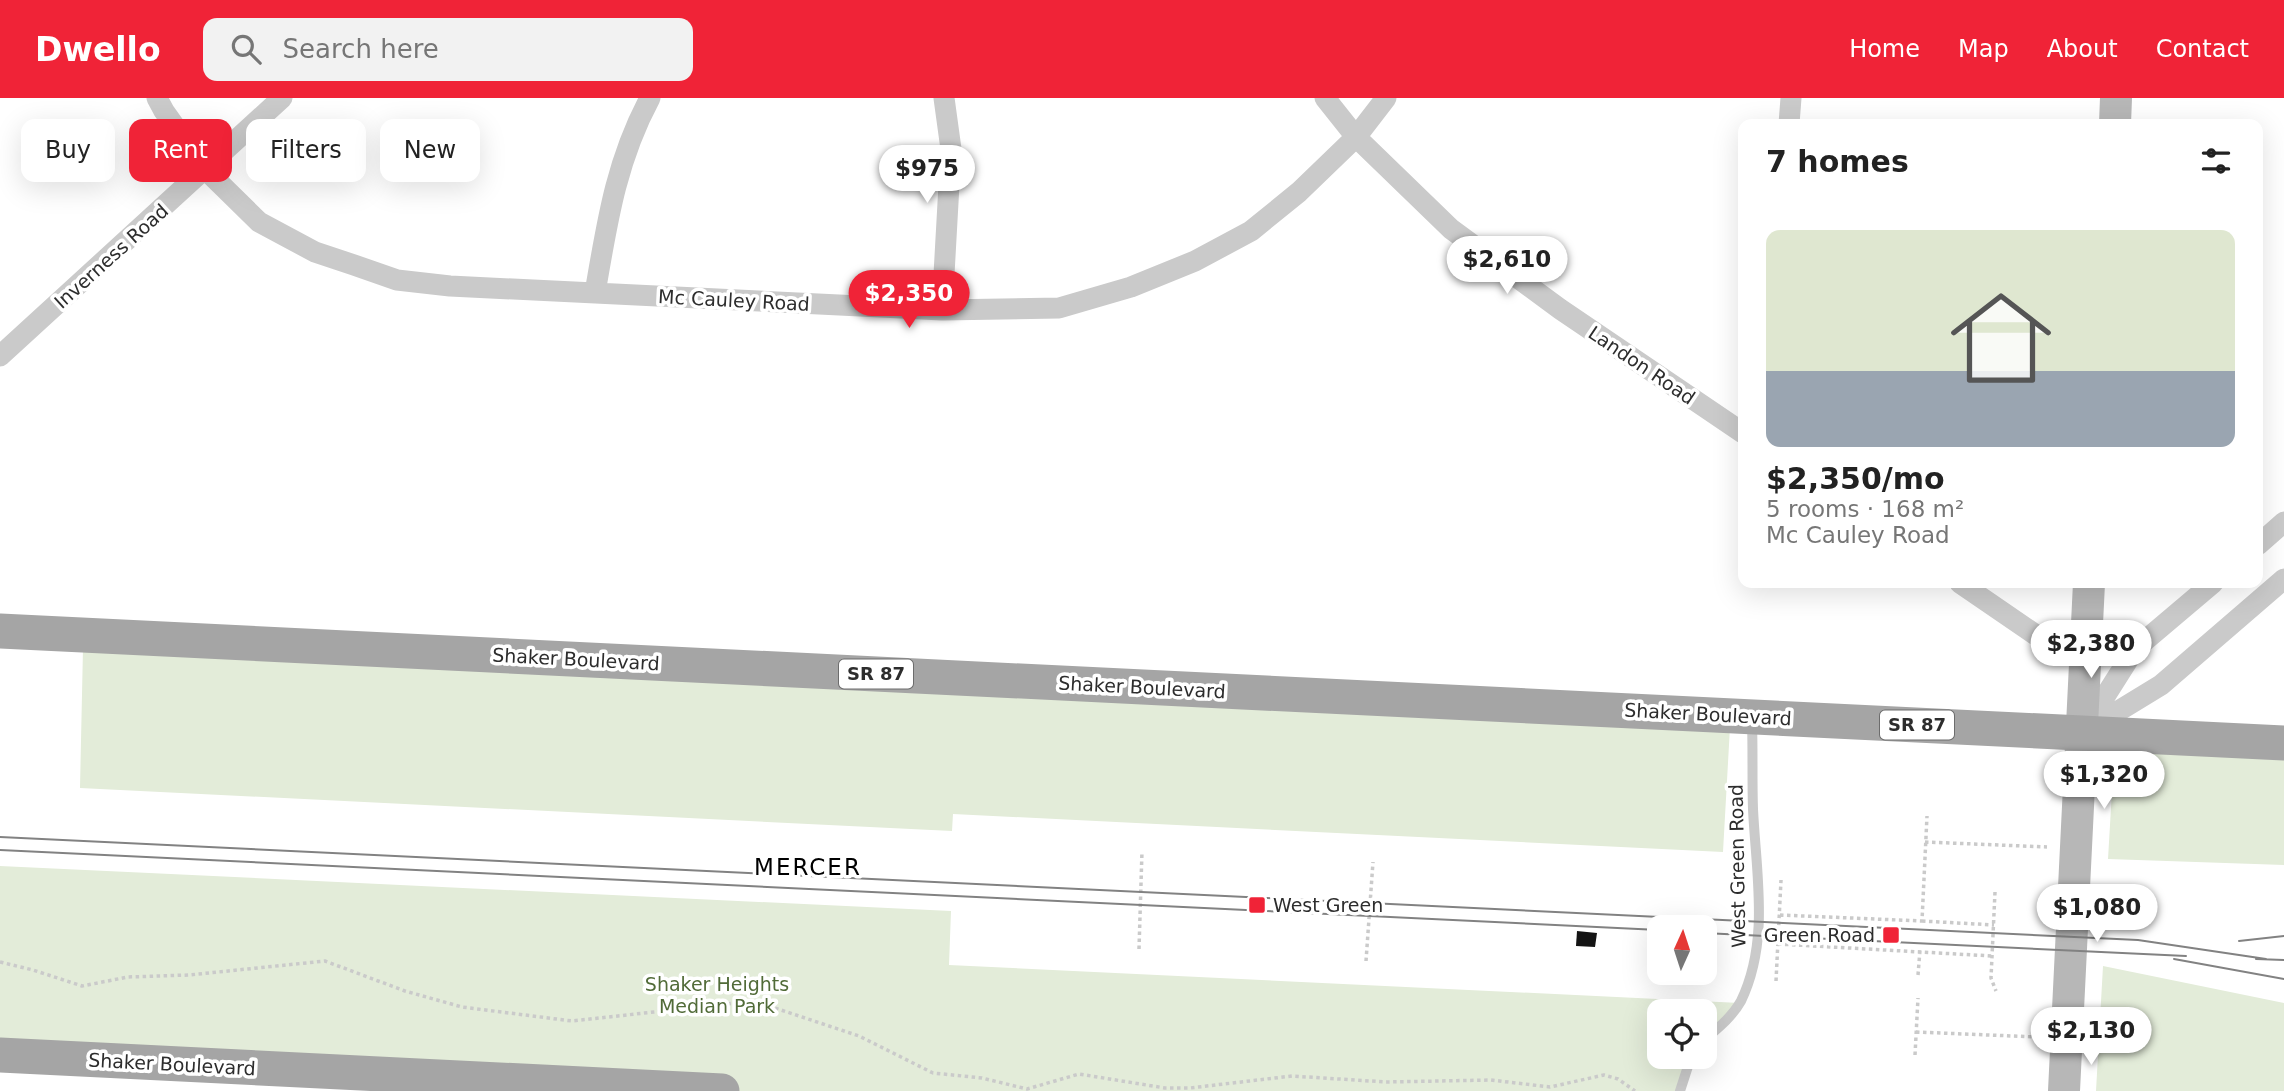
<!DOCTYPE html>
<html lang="en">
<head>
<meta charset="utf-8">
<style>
  body { margin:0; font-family:"DejaVu Sans",sans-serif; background:#f2f2f2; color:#222; height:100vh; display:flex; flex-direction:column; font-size:26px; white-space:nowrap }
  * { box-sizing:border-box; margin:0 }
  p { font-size:23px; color:#767676 }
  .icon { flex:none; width:38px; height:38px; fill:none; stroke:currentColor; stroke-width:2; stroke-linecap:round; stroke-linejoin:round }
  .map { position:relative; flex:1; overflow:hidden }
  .sheet { position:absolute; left:1738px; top:21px; width:525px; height:469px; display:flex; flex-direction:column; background:#fff; border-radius:14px; box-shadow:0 7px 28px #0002 }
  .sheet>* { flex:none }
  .banner { position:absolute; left:21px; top:21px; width:665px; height:63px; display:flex; gap:14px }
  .needle { width:46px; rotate:3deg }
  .tools { position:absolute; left:1647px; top:817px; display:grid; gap:14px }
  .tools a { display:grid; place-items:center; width:70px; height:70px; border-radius:14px; background:#fff; box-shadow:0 7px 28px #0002; font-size:35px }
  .price { position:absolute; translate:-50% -60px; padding:0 16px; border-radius:24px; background:#fff; color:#222; font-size:23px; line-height:46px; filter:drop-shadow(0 2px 4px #0008) }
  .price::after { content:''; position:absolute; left:50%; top:42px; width:21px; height:16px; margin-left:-10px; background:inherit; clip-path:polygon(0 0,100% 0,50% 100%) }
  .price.active { background:#f02337; color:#fff }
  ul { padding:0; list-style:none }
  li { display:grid; align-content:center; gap:14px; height:371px; padding:0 28px }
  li+li { border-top:2px solid #e0e0e0 }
  li span { display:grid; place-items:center; height:217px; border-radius:14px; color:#555 }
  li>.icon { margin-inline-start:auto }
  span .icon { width:126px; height:126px; fill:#fffc; stroke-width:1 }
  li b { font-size:30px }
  h2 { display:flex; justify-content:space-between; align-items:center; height:84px; padding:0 28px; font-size:30px }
  .pill { padding:0 24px; border-radius:14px; background:#fff; box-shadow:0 7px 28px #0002; font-size:24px; line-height:63px }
  .pill.active { background:#f02337; color:#fff }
  header { display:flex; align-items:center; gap:42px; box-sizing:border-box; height:98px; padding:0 35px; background:#f02337; color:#fff }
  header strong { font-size:33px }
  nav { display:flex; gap:38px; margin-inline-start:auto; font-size:24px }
  .search { width:490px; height:63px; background:#f2f2f2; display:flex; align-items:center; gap:18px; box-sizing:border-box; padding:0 24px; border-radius:14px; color:#767676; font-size:26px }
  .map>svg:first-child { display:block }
  .green { fill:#e3ecd9 }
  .building { fill:#141414 }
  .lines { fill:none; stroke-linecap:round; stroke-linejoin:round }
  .path { stroke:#cacaca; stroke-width:3.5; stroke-dasharray:3.5 3.5; stroke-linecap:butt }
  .service { stroke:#cacaca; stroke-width:10 }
  .minor { stroke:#cacaca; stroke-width:21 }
  .secondary { stroke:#b7b7b7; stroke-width:32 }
  .primary { stroke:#a5a5a5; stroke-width:35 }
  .tram { stroke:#828282; stroke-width:2 }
  .poi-dot { fill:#f02337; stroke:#fff; stroke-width:2.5 }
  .labels { text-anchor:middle; stroke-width:7; stroke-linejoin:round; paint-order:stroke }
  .shield { fill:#fff; stroke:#6c6c6c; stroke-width:2 }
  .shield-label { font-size:18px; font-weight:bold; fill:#2d2d2d }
  .street-label { font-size:19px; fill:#2d2d2d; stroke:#fff }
  .poi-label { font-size:19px; fill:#2d2d2d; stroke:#fff; text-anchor:start }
  .park-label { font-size:19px; fill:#516b38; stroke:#fff }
  .quarter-label { font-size:23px; letter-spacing:2px; fill:#000; stroke:#fff }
</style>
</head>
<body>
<header>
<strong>Dwello</strong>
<div class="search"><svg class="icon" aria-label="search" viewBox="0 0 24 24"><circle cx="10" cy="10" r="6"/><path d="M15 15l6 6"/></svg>Search here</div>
<nav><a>Home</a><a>Map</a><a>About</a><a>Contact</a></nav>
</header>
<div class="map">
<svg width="2284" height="993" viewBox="0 0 2284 993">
  <rect width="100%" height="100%" fill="#fff"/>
  <path class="green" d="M 83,550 L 1730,629 L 1723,754 L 953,716 L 952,733 L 80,690 Z
    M 2284,645 L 2284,767 L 2108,761 L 2114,659 L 2144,660 L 2145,654 Z
    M 0,768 L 951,813 L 949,867 L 1740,905 L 1705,942 L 1704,914 L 1659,914 L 1659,959 L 1691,959 L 1680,993 L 731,993 L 0,957 Z
    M 2103,868 L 2284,905 L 2284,993 L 2096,993 Z"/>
  <path class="building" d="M 1577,833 L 1597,835 L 1595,849 L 1576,848 Z"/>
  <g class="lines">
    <path class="path" d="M 1925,744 L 2047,749
      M 1995,794 L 1991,880 L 1996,893
      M 1780,817 L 1922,823 L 1927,718
      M 1922,823 L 1994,827
      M 1778,846 L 1992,858
      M 1139,851 L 1142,753
      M 1366,863 L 1373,764
      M 0,864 L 33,872 L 82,888 L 128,879 L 189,877 L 325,863 L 405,893 L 462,909 L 572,923 L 754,903 L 859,938 L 933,975 L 982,980 L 1027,991 L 1079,976 L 1165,990 L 1190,990 L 1292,978 L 1386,984 L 1491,982 L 1550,989 L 1604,977 L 1618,981 L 1635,993
      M 1918,877 L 1920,852
      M 1776,883 L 1781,782
      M 1916,934 L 2037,939
      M 1915,957 L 1918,900"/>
    <path class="service" d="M 1704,942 C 1718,930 1732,919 1741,903 C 1770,843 1756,775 1753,711 C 1752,682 1753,653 1752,625
      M 1680,993 L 1691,959"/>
    <path class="minor" d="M 157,0 L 164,13 L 206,72 L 259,124 L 315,154 L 354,167 L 397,182 L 450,188 L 942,212 L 1059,210 L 1131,189 L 1195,163 L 1251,133 L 1299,94 L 1356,39 L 1386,0
      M 1325,0 L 1356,39 L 1451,131 L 1560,211 L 1743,335
      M 1789,26 L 1791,0
      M 595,195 C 607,125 616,63 650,0
      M 942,212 L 951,51 L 944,0
      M 0,258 L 282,0
      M 2258,447 L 2284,424
      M 1960,485 L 2049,546 L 2086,552 L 2135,551
      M 2085,630 L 2135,551 L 2213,485
      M 2084,634 L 2161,587 L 2284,481"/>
    <path class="secondary" d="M 2115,26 L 2116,0
      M 2064,993 L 2089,485"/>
    <path class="primary" d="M 0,533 L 2284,645
      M 0,957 L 722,993"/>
    <path class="tram" d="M 0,739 L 2138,842 L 2266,861
      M 0,752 L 1659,832
      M 1704,835 L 2186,858
      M 2239,843 L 2284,838
      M 2174,861 L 2284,881
      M 2256,861 L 2284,862"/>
  </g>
  <g class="poi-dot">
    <rect x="1248" y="798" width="18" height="18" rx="3.5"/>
    <rect x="1882" y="828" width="18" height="18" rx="3.5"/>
  </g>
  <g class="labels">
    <g class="shield">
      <rect x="839" y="561.5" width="74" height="29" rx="5"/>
      <rect x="1880" y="612.5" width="74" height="29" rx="5"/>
    </g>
    <g class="shield-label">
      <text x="876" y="582">SR 87</text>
      <text x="1917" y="633">SR 87</text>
    </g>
    <g class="street-label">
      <text transform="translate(111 158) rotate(-42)" y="7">Inverness Road</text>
      <text transform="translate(734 202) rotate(3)" y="7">Mc Cauley Road</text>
      <text transform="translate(1642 267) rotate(34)" y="7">Landon Road</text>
      <text transform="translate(576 561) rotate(3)" y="7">Shaker Boulevard</text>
      <text transform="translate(1142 589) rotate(3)" y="7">Shaker Boulevard</text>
      <text transform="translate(1708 616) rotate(3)" y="7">Shaker Boulevard</text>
      <text transform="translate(1737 768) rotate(-91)" y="7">West Green Road</text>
      <text transform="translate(172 966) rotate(3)" y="7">Shaker Boulevard</text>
    </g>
    <g class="poi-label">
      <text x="1273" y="814">West Green</text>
      <text x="1875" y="844" text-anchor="end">Green Road</text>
    </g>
    <g class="park-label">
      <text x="717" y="893">Shaker Heights<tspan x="717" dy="22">Median Park</tspan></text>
    </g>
    <g class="quarter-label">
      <text x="808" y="777">MERCER</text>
    </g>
  </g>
</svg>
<div class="tools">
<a><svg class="needle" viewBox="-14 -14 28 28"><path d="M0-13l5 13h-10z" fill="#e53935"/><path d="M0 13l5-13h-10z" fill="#767676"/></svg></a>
<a><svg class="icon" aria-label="locate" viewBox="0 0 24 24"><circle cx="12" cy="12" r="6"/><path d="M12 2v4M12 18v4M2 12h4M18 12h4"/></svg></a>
</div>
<b class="price" style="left:927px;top:107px">$975</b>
<b class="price" style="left:1507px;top:198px">$2,610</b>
<b class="price active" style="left:909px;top:232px">$2,350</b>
<b class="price" style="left:2091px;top:582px">$2,380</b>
<b class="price" style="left:2104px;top:713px">$1,320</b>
<b class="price" style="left:2097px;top:846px">$1,080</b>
<b class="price" style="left:2091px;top:969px">$2,130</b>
<div class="banner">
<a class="pill">Buy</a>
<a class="pill active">Rent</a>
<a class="pill">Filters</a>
<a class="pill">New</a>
</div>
<section class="sheet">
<h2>7 homes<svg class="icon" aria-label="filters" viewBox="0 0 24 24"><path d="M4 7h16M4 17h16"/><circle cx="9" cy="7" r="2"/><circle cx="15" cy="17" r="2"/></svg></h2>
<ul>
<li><span style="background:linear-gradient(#dfe7d0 65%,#9aa5b1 0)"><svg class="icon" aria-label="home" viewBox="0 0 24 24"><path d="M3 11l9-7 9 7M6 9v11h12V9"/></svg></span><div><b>$2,350/mo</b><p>5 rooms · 168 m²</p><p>Mc Cauley Road</p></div></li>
</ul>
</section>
</div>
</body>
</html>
